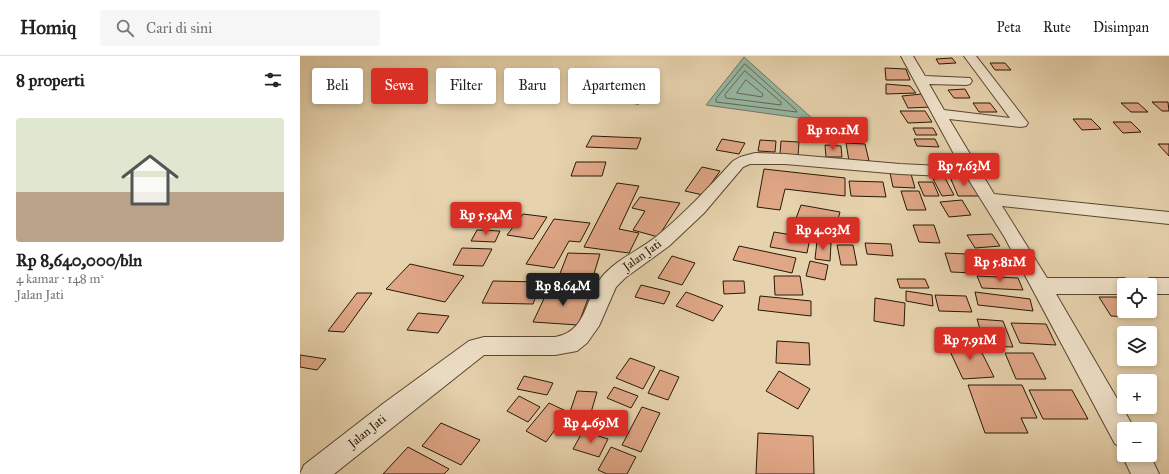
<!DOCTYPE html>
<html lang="id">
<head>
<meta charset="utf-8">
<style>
  body { margin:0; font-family:"IM FELL Great Primer",serif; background:#f6f6f6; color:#222; height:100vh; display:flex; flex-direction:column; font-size:15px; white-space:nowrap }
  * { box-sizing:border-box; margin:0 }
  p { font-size:13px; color:#767676 }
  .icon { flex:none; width:22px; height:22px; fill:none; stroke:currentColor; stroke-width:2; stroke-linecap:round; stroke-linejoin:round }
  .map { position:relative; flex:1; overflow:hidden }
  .details { display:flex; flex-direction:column; background:#fff; width:300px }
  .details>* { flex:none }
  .hud { position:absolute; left:12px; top:12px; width:380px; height:36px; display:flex; gap:8px }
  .controls { position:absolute; left:817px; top:222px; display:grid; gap:8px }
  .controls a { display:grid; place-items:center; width:40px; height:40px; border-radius:4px; background:#fff; box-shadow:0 2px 6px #0003; font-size:20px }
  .price { position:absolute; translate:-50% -34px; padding:0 9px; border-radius:4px; background:#d93025; color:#fff; font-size:13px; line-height:26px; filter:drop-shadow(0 1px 2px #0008) }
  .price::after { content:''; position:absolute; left:50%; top:24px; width:12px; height:9px; margin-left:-6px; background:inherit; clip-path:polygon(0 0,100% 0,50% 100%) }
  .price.active { background:#222; color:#fff }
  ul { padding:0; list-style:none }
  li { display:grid; align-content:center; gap:8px; height:212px; padding:0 16px }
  li span { display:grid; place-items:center; height:124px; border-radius:4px; color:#555 }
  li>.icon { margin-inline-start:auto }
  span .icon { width:72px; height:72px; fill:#fffc; stroke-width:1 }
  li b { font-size:17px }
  h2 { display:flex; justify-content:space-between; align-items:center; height:48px; padding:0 16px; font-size:17px }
  .chip { padding:0 14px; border-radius:4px; background:#fff; box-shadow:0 2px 6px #0003; font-size:14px; line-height:36px }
  .chip.active { background:#d93025; color:#fff }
  header { display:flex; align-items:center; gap:24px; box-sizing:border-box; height:56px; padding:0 20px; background:#fff; border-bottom:1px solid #e0e0e0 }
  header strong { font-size:19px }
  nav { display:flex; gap:22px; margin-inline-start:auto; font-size:14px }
  .search { width:280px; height:36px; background:#f6f6f6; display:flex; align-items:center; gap:10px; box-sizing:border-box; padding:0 14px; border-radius:4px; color:#767676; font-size:15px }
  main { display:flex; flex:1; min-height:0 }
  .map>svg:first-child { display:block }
  .water { fill:#97b8a5; stroke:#6b7866 }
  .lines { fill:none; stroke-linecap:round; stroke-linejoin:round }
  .shore { stroke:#606856; stroke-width:1 }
  .building { fill:#e0a787; stroke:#281907 }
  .minor-casing { stroke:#584730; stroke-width:2 }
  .minor { fill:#efe2ca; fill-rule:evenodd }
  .labels { text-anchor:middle; stroke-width:3; stroke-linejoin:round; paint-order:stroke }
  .street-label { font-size:12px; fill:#281907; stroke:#efe2ca }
</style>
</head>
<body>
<header>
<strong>Homiq</strong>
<div class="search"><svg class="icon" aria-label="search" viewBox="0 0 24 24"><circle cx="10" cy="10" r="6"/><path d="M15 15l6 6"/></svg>Cari di sini</div>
<nav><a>Peta</a><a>Rute</a><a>Disimpan</a></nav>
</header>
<main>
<section class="details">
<h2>8 properti<svg class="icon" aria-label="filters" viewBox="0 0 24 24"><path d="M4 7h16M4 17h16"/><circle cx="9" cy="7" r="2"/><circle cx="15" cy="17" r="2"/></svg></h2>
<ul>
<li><span style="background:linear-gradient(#dfe7d0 60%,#b9a48a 0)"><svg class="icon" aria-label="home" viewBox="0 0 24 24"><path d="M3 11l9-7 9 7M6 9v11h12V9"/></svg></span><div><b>Rp 8,640,000/bln</b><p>4 kamar · 148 m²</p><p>Jalan Jati</p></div></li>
</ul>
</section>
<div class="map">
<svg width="869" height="418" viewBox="0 0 869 418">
  <rect width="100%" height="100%" fill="#e6d2ad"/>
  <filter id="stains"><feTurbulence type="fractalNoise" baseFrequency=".005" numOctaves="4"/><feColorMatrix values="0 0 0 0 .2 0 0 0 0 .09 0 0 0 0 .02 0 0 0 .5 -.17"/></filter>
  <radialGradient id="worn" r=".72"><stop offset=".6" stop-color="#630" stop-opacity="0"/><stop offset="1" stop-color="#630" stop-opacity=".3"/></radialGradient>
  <path class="water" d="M 444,1 L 514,64 L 406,49 Z"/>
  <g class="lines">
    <path class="shore" d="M 445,8 L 496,54 L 497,56 L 416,46 L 416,43 Z
      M 445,15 L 481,46 L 481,49 L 426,42 L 425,39 Z
      M 446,24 L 463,38 L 462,41 L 437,37 Z"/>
  </g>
  <path class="building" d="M 652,2 L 656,7 L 639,8 L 636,3 Z
    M 690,7 L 705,7 L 711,14 L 695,14 Z
    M 585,12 L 606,13 L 610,24 L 586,24 Z
    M 586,28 L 610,30 L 616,37 L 586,38 Z
    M 665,33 L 670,42 L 654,42 L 648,34 Z
    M 622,38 L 631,51 L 608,52 L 602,40 Z
    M 331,40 L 343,41 L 339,48 L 327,47 Z
    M 852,46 L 868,46 L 869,55 L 862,55 Z
    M 673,47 L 690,47 L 697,56 L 679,56 Z
    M 821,47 L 838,47 L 848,56 L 831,56 Z
    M 600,55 L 625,55 L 632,66 L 608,67 Z
    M 773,63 L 791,63 L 801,73 L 782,74 Z
    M 813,66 L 831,66 L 841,76 L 823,77 Z
    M 613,72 L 633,72 L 637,79 L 616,79 Z
    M 292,80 L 341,82 L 337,93 L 286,91 Z
    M 422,83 L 445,87 L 439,98 L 416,94 Z
    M 614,83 L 635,83 L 639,91 L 617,90 Z
    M 460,84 L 476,85 L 475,96 L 458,95 Z
    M 481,85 L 499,86 L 498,100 L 480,98 Z
    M 546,87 L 565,88 L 569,105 L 549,105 Z
    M 858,88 L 869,88 L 869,100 Z
    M 525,89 L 541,90 L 542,101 L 526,101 Z
    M 276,106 L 306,106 L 302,120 L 271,120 Z
    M 402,111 L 420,115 L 403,139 L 385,135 Z
    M 464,113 L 545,122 L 545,140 L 485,133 L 480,154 L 457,151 Z
    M 590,117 L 611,118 L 615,132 L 593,131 Z
    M 650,121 L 669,122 L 679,140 L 658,140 Z
    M 645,122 L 654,139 L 642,140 L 633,123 Z
    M 549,125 L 583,126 L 586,141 L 551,140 Z
    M 618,126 L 633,126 L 639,140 L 624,140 Z
    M 317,127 L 339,130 L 319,173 L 339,177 L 329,197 L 284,191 Z
    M 601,135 L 619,135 L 626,154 L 607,154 Z
    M 340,141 L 380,147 L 358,181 L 333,174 L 345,155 L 332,152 Z
    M 662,144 L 671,159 L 649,161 L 640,146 Z
    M 177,149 L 194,150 L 185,165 L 168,165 Z
    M 501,149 L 540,156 L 533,181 L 492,173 Z
    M 198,155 L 208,155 L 202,166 L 192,166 Z
    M 223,158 L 247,161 L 233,183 L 207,179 Z
    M 254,163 L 290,167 L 280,186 L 269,185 L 254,212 L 226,208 Z
    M 613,169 L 634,169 L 640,187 L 619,186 Z
    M 177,174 L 200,175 L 195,186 L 171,185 Z
    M 474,176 L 510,182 L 507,197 L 470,191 Z
    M 692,178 L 700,190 L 675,192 L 667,179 Z
    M 517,185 L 531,187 L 530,205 L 515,203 Z
    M 565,187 L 591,188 L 593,200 L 567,198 Z
    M 537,189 L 553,189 L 557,209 L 541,209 Z
    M 439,190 L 496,202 L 492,217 L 433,204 Z
    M 162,192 L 192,193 L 183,210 L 153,209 Z
    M 268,197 L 300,198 L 293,221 L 259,220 Z
    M 645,197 L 688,199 L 696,218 L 651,216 Z
    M 372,200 L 395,207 L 382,229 L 358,222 Z
    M 510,205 L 528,209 L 525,224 L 506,220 Z
    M 110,208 L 164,220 L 145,246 L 86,233 Z
    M 474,220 L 500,220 L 503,239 L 475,239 Z
    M 677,220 L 718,222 L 723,234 L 682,232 Z
    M 597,223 L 625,223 L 629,232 L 600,232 Z
    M 193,225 L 241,226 L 233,248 L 182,247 Z
    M 423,225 L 444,225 L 445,237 L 424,238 Z
    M 341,229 L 370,236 L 364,248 L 335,241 Z
    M 249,232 L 291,235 L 278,269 L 233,266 Z
    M 606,235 L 632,239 L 633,250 L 606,245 Z
    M 386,236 L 423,250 L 413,265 L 376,250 Z
    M 675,236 L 730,243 L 733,255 L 678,249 Z
    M 57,237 L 72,237 L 44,276 L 28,275 Z
    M 635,239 L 666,240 L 672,256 L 639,255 Z
    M 460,240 L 511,245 L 511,260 L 458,254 Z
    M 799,241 L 822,241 L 824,245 L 824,255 L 838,255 L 840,258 L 833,258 L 834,261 L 811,260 Z
    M 575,242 L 605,247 L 604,270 L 574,265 Z
    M 118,257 L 149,260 L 138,277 L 107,274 Z
    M 677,263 L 703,265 L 713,291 L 685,290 Z
    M 711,267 L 746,268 L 756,289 L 720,287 Z
    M 477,285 L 509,287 L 510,309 L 476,307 Z
    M 677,287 L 694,321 L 663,323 L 647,289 Z
    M 705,297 L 733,297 L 746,323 L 716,323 Z
    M 0,299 L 26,303 L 17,314 L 0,311 Z
    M 330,302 L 355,311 L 343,333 L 316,322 Z
    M 360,314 L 379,321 L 368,344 L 348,337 Z
    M 479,315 L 510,333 L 498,353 L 466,335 Z
    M 224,320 L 253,327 L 247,339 L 217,333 Z
    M 668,329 L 722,329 L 737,362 L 721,362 L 728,377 L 685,377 Z
    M 314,331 L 338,340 L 331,352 L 307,342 Z
    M 729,334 L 772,334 L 788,363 L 743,363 Z
    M 277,335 L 297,336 L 290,360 L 269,359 Z
    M 219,340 L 240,351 L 228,366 L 207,355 Z
    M 249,347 L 268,356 L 246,386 L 226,375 Z
    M 342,351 L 360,357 L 341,396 L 322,389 Z
    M 141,367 L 180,384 L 161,409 L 122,390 Z
    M 283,375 L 308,383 L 299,401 L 273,393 Z
    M 458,377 L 513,380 L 514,418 L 456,418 Z
    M 108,391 L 149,413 L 144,418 L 83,418 Z
    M 311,391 L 336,401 L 327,418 L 307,418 L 298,414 Z"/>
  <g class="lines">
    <g class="minor-casing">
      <path id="minor" d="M 601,0 L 613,0 L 625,20 L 670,22 L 672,25 L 670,28 L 666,29 L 629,28 L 644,54 L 710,62 L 664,0 L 676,0 L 728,67 L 726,70 L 721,71 L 649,63 L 694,138 L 869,156 L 869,168 L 702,150 L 747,222 L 824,222 L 831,225 L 833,229 L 824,229 L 824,238 L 756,238 L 833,370 L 834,373 L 824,373 L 824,391 L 815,388 L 705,182 L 667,121 L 600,118 L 485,108 L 450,108 L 443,111 L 404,157 L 369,190 L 325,222 L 316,231 L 299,270 L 287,287 L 277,295 L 255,299 L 184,299 L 34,418 L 0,418 L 4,409 L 84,347 L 169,285 L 184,281 L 255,281 C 287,276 285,242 301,222 C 315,204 340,194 357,180 C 385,157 409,131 433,105 L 440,101 L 455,97 L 485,98 L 600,108 L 661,111 Z
        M 850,222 L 869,222 L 869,238 L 850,238 L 850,229 L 841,229 L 843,225 Z
        M 824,394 L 824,399 L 850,399 L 859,418 L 831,418 L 822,399 Z"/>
    </g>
    <use href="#minor" class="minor"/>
  </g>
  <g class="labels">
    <g class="street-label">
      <text transform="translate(342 199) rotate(-36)" y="4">Jalan Jati</text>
      <text transform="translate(67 375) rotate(-39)" y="4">Jalan Jati</text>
    </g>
  </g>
  <rect width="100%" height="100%" filter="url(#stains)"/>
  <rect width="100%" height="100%" fill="url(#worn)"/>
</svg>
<div class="controls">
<a><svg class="icon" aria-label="locate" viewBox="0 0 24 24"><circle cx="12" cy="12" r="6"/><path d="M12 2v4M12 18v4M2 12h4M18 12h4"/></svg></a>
<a><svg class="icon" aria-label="layers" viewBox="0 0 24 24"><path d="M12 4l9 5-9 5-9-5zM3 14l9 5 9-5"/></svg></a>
<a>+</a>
<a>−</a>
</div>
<b class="price" style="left:533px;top:95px">Rp 10.1M</b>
<b class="price" style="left:664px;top:131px">Rp 7.63M</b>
<b class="price" style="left:186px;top:180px">Rp 5.54M</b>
<b class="price" style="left:523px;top:195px">Rp 4.03M</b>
<b class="price" style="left:700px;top:227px">Rp 5.81M</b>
<b class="price active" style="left:263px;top:251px">Rp 8.64M</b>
<b class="price" style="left:670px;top:305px">Rp 7.91M</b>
<b class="price" style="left:291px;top:388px">Rp 4.69M</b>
<div class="hud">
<a class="chip">Beli</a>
<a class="chip active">Sewa</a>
<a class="chip">Filter</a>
<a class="chip">Baru</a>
<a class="chip">Apartemen</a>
</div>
</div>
</main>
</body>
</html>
